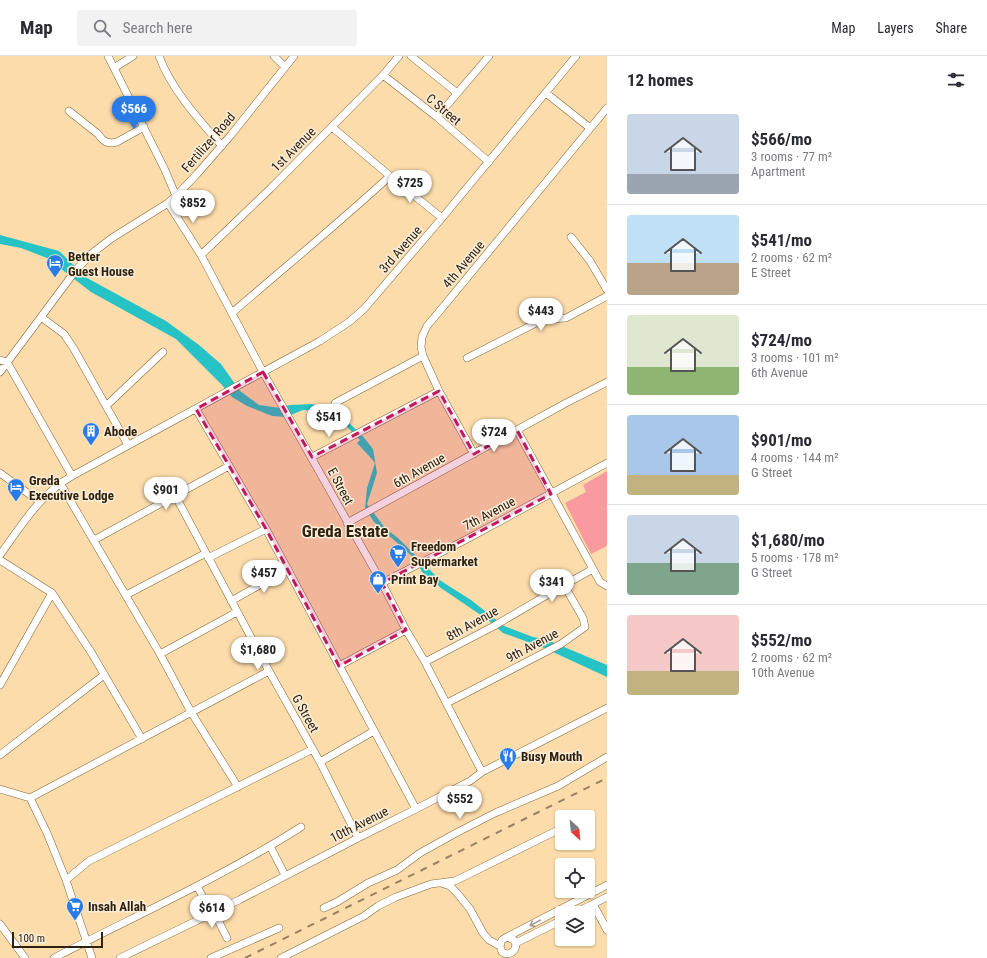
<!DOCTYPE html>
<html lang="en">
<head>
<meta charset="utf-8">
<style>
  body { margin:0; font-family:"Roboto Condensed",sans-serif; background:#f2f2f3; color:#2b2b33; height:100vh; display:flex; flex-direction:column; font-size:15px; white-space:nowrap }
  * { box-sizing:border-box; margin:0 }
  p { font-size:13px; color:#7c7c81 }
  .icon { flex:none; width:22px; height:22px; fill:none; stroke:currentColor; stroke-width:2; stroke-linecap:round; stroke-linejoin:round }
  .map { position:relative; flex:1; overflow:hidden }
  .details { display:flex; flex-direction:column; background:#fff; width:380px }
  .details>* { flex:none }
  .needle { width:26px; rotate:153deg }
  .buttons { position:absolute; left:555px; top:754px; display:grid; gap:8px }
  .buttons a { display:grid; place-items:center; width:40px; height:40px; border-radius:4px; background:#fff; box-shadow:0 1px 3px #0004; font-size:20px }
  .scale { position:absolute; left:12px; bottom:10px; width:91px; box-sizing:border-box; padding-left:4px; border:2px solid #2e220f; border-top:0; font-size:11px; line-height:14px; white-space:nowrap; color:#2e220f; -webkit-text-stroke:3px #faedda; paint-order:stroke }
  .price { position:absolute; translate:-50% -34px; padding:0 9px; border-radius:14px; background:#fff; color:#222; font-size:13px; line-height:26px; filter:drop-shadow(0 1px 2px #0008) }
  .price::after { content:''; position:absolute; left:50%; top:24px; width:12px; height:9px; margin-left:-6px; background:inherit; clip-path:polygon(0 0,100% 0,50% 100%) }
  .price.selected { background:#297ce7; color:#fff }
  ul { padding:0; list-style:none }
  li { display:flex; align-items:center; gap:12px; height:100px; padding:0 20px }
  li+li { border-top:1px solid #e1e1e2 }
  li span { display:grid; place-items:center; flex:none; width:112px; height:80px; border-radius:4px; color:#555 }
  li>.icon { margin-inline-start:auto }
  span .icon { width:48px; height:48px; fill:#fffc; stroke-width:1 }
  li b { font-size:17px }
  h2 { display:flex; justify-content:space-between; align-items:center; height:48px; padding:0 20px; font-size:17px }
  header { display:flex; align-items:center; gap:24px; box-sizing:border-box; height:56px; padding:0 20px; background:#fff; border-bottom:1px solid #e1e1e2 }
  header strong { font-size:19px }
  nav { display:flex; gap:22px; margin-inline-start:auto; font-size:14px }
  .search { width:280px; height:36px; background:#f2f2f3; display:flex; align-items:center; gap:10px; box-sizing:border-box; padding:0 14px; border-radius:4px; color:#7c7c81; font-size:15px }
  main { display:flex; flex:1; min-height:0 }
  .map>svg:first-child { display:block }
  .green { fill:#fa999e }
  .water { fill:#25c3c6 }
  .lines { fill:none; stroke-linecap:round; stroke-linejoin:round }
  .street-casing { stroke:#816436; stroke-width:8 }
  .street { stroke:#fff; stroke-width:7 }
  .rail { stroke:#98815f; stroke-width:2; stroke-dasharray:7 7; stroke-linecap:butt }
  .oneway { stroke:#a19c93 }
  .marked { fill:#c2185b; fill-opacity:0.2; stroke:#c2185b; stroke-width:3; stroke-dasharray:8 5; stroke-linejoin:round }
  .labels { text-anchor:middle; stroke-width:3; stroke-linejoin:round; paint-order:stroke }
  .street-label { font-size:13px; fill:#2e220f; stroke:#faedda }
  .poi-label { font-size:13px; font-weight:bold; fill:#2e220f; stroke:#faedda; text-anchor:start }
  .district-label { font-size:17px; font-weight:bold; fill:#2e220f; stroke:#faedda }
</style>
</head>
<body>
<header>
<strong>Map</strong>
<div class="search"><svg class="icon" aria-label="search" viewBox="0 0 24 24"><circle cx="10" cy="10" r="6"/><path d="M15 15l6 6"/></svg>Search here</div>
<nav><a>Map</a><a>Layers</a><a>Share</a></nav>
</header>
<main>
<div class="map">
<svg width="607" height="902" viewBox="0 0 607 902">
  <rect width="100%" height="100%" fill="#fddcab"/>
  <path class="green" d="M 607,415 L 607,490 L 591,498 L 565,447 L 586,436 L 583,429 Z"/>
  <path class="water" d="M 0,179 L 59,195 L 87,222 L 166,265 L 199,289 L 221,308 L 240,335 L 259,349 L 280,352 L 290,349 L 312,348 L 339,358 L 361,378 L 373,393 L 377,417 L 367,448 L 385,472 L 398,482 L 441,525 L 471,544 L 504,570 L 533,581 L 545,583 L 607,609 L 607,621 L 542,591 L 503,577 L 488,564 L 441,532 L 422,516 L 415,503 L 374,466 L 365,452 L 367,432 L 375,407 L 370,401 L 357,387 L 360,384 L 348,372 L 341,361 L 330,356 L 303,354 L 286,361 L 272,360 L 247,350 L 232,341 L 222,329 L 176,283 L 91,236 L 47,202 L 21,192 L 0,188 Z"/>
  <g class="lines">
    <g class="street-casing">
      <path id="street" d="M 108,0 L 165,114 L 176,140
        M 159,0 C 171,33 199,64 222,90
        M 274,0 L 285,11
        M 411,0 L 457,37
        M 114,12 L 133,0
        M 383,19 L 437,61 L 489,106
        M 546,37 L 590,72
        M 69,55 L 98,78 L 102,83 L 106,86 L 112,87 L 117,86 L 144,71
        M 437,61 L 489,0
        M 390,120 L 442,162
        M 168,147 L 201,199 L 263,316 L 382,527 L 406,574 L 425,606 L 482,716
        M 571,181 L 590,205 L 607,234
        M 201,199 L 271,132 L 383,19 L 399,0
        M 232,257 C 285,211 339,167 390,120 L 332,71
        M 41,261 L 64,278 L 74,293 L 128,389
        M 467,302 L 540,265 L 547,263 L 566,262 L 607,240
        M 0,304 L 7,306 L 72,420 C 40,438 21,470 0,499
        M 0,316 L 76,214 L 91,198 L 112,182 L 168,147 L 176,140 L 197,118 L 231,79 L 294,0
        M 335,347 L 423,300
        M 106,350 L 163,296
        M 196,353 L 266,473 L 416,753
        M 517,374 L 593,513 L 600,526 L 607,530
        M 474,398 L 439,335 L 423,300 L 421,291 L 422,281 L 427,270 L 443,251 L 607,52
        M 312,401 L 439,335
        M 0,417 L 40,446
        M 72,420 L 320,285 L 349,266 L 364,253 L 442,162 L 576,0
        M 60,427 L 160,598 L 191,656 L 238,731
        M 175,439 L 269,615 L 320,706 L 358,782
        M 347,467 L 566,347 L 607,326
        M 94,484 L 229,410
        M 208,502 L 266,473
        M 0,504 L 52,537 L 91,596 L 142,683
        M 382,527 L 469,482 L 607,407
        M 126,539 L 206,497
        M 231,545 L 288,513
        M 160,598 L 237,556
        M 425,606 L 494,570 L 564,529 L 593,513
        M 339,610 L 406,574
        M 0,629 L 52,537
        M 447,647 L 561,588 L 585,571 L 583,562 L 564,529
        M 0,699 L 104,619
        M 320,706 L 374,675
        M 0,733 L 30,742 L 269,615
        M 30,742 L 47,777 L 66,824
        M 585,761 L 586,761
        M 270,790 L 285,819
        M 441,827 L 450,830 L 457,837 L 470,853 L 483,877 L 489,884 L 500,890 L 502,896 C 508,900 515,897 516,889 L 514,884 L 507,881 L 502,884 L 500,890
        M 197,830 L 211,857
        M 593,848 L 607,874
        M 324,852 L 337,846 L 368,827 L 397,814 L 420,797 L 456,777 L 495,757 L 558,730 L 607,701
        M 214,856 L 227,882
        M 575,857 L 607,841
        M 0,868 L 25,902
        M 507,881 L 607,829
        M 516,887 L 562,864
        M 54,902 C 137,859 222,821 301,771
        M 92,902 L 66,824 L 89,805 L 313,693
        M 120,902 L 239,844 L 358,782 L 416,753 L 470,725 L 482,716 L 607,652
        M 211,902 L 279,872
        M 281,902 L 364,860 L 378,850 L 396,841 L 431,828 L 455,825 L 562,772"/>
    </g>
    <use href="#street" class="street"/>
    <path class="rail" d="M 245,902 L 607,722"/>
  </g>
  <defs><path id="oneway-shaft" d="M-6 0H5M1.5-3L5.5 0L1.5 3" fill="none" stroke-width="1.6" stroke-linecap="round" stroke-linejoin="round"/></defs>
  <use class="oneway" href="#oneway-shaft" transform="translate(535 867) rotate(152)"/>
  <path class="marked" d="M 263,316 L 312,401 L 439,335 L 474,398 L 517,374 L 551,438 L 382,527 L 406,574 L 339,610 L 266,473 L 196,353 Z"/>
  <defs>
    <g id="hotel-pin" transform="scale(0.9)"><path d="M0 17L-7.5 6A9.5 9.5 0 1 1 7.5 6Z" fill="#297ce7" stroke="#faedda"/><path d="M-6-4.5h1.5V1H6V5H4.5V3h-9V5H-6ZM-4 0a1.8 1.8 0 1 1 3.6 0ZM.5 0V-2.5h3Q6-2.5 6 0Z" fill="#fff"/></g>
    <g id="building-pin" transform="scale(0.9)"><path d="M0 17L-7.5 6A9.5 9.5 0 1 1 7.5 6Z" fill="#297ce7" stroke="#faedda"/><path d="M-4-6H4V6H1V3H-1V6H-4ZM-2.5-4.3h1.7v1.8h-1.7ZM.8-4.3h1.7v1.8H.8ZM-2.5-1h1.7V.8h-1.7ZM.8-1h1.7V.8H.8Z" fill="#fff"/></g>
    <g id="supermarket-pin" transform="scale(0.9)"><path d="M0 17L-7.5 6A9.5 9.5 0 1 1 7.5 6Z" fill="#297ce7" stroke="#faedda"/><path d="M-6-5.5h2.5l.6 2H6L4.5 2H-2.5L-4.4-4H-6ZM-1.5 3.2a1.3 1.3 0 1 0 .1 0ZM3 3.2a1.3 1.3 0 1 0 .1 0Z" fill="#fff"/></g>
    <g id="shop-pin" transform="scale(0.9)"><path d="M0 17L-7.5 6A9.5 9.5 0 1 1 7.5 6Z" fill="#297ce7" stroke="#faedda"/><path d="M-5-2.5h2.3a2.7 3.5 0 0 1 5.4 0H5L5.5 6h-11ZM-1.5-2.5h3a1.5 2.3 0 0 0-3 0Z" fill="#fff"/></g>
    <g id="restaurant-pin" transform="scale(0.9)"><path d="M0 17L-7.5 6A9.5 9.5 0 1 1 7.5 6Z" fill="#297ce7" stroke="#faedda"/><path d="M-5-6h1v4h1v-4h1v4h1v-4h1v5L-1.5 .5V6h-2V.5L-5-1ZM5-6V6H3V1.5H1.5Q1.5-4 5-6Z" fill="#fff"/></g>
  </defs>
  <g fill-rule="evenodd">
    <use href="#hotel-pin" x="55" y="207"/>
    <use href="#building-pin" x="91" y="375"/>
    <use href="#hotel-pin" x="16" y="431"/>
    <use href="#supermarket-pin" x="398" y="497"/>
    <use href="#shop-pin" x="378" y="523"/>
    <use href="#restaurant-pin" x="508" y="700"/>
    <use href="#supermarket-pin" x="75" y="850"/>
  </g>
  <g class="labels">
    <g class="street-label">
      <text transform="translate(444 53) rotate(40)" y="5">C Street</text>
      <text transform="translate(208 86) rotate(-49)" y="5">Fertilizer Road</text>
      <text transform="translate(293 93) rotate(-45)" y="5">1st Avenue</text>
      <text transform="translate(400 193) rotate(-49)" y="5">3rd Avenue</text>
      <text transform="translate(463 208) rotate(-50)" y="5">4th Avenue</text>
      <text transform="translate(419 414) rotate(-29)" y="5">6th Avenue</text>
      <text transform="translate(341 430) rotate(62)" y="5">E Street</text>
      <text transform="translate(489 457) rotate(-28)" y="5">7th Avenue</text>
      <text transform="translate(472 567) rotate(-29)" y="5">8th Avenue</text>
      <text transform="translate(532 589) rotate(-28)" y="5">9th Avenue</text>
      <text transform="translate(306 657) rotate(61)" y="5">G Street</text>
      <text transform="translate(359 768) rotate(-27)" y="5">10th Avenue</text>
    </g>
    <g class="poi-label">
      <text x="68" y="205">Better<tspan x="68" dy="15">Guest House</tspan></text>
      <text x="104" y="380">Abode</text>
      <text x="29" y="429">Greda<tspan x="29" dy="15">Executive Lodge</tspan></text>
      <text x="411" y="495">Freedom<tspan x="411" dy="15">Supermarket</tspan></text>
      <text x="391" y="528">Print Bay</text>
      <text x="521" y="705">Busy Mouth</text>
      <text x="88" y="855">Insah Allah</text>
    </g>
    <g class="district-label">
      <text x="345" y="481">Greda Estate</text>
    </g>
  </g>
</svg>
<div class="buttons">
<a><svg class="needle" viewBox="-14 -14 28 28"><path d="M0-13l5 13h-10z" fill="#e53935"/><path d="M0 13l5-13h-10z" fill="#7c7c81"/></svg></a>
<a><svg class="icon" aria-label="locate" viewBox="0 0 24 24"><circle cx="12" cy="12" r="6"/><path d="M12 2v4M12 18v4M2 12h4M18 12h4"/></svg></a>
<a><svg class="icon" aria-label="layers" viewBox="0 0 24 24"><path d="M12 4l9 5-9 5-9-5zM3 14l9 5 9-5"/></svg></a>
</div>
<div class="scale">100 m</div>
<b class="price selected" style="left:134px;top:74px">$566</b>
<b class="price" style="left:410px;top:148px">$725</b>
<b class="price" style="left:193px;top:168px">$852</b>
<b class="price" style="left:541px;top:276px">$443</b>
<b class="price" style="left:329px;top:382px">$541</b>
<b class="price" style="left:494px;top:397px">$724</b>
<b class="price" style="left:166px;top:455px">$901</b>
<b class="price" style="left:264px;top:538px">$457</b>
<b class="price" style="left:552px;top:547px">$341</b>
<b class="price" style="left:258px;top:615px">$1,680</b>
<b class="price" style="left:460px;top:764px">$552</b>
<b class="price" style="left:212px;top:873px">$614</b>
</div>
<section class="details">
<h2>12 homes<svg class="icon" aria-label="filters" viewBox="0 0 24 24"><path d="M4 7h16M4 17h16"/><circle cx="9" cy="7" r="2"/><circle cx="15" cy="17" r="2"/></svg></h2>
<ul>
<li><span style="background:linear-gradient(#c9d6e8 75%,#9aa5b1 0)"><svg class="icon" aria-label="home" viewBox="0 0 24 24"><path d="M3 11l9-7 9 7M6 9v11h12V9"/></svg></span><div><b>$566/mo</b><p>3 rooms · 77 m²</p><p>Apartment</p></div></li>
<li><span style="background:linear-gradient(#bfe0f5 60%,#b9a48a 0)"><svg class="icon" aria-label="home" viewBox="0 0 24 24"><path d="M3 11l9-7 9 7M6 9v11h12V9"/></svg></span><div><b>$541/mo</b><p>2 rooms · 62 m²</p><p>E Street</p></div></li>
<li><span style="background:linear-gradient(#dfe7d0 65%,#8fb573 0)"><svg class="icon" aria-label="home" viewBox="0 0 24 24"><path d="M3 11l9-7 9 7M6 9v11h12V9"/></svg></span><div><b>$724/mo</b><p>3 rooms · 101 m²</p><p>6th Avenue</p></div></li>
<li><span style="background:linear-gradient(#a9c7e8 75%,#c2b280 0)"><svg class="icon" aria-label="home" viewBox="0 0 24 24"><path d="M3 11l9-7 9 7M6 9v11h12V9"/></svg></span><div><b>$901/mo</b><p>4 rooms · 144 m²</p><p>G Street</p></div></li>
<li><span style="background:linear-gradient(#c9d6e8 60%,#7fa58c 0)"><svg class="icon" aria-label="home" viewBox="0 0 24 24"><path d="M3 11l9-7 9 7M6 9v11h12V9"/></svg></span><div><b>$1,680/mo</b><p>5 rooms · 178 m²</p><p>G Street</p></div></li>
<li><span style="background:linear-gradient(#f6c9c9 70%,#c2b280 0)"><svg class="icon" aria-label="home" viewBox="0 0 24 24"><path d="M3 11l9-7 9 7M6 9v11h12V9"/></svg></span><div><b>$552/mo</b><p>2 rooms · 62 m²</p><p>10th Avenue</p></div></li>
</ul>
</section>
</main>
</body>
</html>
